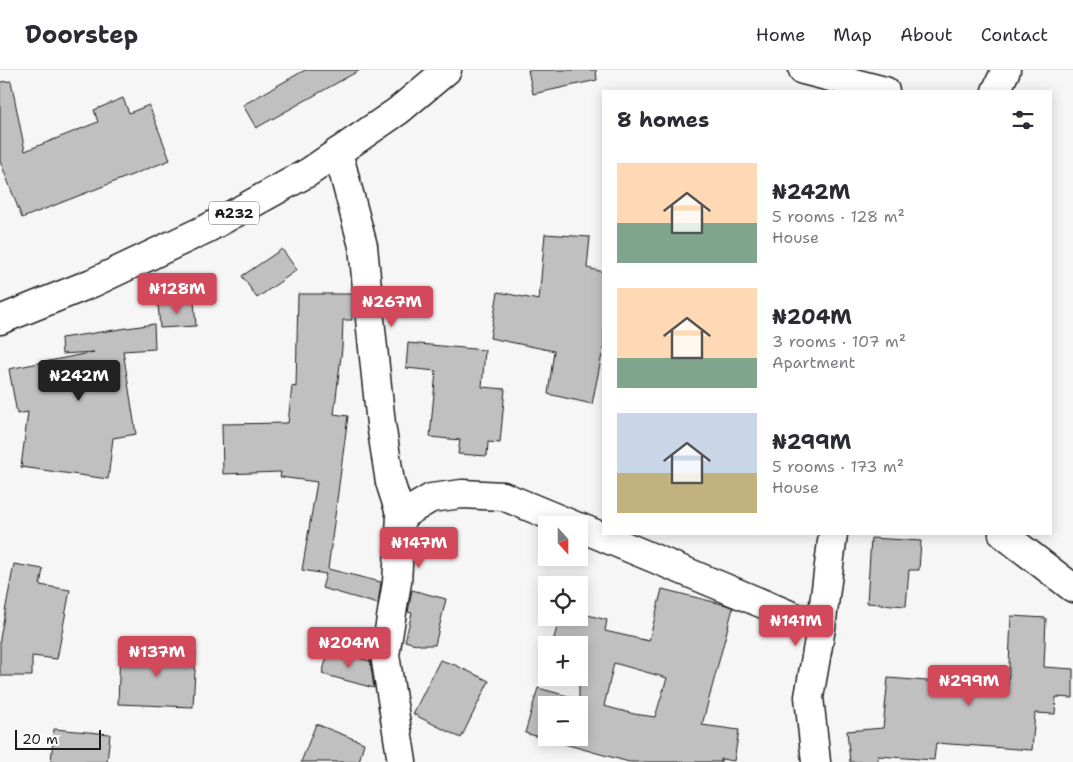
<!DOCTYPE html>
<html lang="en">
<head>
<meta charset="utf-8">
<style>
  body { margin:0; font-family:"Shantell Sans",sans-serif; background:#f7f7f7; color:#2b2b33; height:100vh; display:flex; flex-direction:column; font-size:19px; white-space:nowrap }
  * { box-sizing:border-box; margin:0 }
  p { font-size:16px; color:#7c7c81 }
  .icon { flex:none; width:28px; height:28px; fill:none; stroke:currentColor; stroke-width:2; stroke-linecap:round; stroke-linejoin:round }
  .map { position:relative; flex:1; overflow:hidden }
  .sheet { position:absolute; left:602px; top:20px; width:450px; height:445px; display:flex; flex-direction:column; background:#fff; border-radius:0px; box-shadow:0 2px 12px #0003 }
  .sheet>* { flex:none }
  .needle { width:32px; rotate:159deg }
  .controls { position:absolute; left:538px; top:446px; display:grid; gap:10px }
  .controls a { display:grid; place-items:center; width:50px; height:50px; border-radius:0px; background:#fff; box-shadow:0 2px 12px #0003; font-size:25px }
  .scale { position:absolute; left:15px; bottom:12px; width:86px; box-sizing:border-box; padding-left:5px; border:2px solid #1c1c1c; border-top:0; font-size:14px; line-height:18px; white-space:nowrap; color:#1c1c1c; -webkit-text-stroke:4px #fff; paint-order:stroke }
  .price { position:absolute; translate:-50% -42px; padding:0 11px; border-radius:5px; background:#d1495b; color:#fff; font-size:16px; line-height:32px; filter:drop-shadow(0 1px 2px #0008) }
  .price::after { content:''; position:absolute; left:50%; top:30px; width:15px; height:11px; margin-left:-8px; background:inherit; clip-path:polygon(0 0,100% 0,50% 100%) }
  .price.active { background:#222; color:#fff }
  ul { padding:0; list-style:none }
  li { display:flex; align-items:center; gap:15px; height:125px; padding:0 15px }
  li span { display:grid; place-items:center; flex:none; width:140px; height:100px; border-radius:0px; color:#555 }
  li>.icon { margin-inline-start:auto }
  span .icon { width:60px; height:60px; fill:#fffc; stroke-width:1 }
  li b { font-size:21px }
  h2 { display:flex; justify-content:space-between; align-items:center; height:60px; padding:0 15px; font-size:21px }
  header { display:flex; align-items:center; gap:30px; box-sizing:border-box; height:70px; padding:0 25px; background:#fff; border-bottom:1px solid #e1e1e2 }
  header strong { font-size:24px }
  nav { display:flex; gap:28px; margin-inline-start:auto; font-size:18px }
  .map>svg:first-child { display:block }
  .building { fill:#c0c0c0; stroke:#1c1c1c; fill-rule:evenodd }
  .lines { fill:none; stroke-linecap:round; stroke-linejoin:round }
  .minor-casing { stroke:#1c1c1c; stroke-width:31 }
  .major-casing { stroke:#1c1c1c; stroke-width:31 }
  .minor { stroke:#fff; stroke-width:28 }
  .major { stroke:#fff; stroke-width:28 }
  .labels { text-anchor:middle; stroke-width:5; stroke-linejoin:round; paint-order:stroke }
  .shield { fill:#fff; stroke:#606060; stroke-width:1 }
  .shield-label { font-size:14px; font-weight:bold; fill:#1c1c1c }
</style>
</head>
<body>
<header>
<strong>Doorstep</strong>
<nav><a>Home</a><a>Map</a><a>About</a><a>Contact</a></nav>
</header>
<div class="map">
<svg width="1073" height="692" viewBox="0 0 1073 692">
  <rect width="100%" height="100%" fill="#f6f6f6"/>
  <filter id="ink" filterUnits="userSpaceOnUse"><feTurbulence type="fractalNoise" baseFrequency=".02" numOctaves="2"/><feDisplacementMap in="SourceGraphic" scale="10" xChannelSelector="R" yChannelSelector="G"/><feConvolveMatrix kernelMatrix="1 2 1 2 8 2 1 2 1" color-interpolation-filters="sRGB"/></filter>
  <g filter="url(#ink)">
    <path class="building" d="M 305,0 L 360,0 L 256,58 L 243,35 Z
      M 528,0 L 596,0 L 597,10 L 533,24 Z
      M 11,11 L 25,81 L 98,52 L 94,40 L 123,28 L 129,43 L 149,35 L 170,90 L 22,148 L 0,91 L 0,12 Z
      M 545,164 L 590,167 L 587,198 L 604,202 L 604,275 L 592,334 L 548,324 L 554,281 L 490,268 L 498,222 L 539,230 Z
      M 282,179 L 297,200 L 257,228 L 242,206 Z
      M 298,224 L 352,224 L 352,250 L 343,250 L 342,278 L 334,344 L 348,346 L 328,499 L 381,512 L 378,534 L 322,518 L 326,504 L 302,500 L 317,412 L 280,407 L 281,402 L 223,404 L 222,354 L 288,353 L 292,316 L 296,317 Z
      M 194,231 L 196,256 L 160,258 L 158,234 Z
      M 154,254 L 155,279 L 123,281 L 136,364 L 113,368 L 108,409 L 21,397 L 28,342 L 17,344 L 9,299 L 94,282 L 62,284 L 61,268 Z
      M 408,273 L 485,280 L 482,317 L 505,319 L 500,373 L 488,372 L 487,386 L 458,384 L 460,370 L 430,367 L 436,301 L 406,298 Z
      M 871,468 L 921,471 L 919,500 L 909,500 L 906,536 L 867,533 Z
      M 14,494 L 43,499 L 40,515 L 70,520 L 57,589 L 32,586 L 32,606 L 0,606 L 0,568 Z
      M 662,519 L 726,535 L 733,538 L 702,655 L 739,660 L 734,691 L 721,689 L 721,692 L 629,692 L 525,663 L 538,618 L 579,629 L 579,575 L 552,575 L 559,550 L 577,554 L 580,543 L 607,550 L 605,561 L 649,571 ZM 614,593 L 667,608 L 655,647 L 634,644 L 604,636 ZM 546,635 L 579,635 L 579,668 L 546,668 Z
      M 412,520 L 446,529 L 435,575 L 420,575 L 405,571 L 412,543 L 408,542 Z
      M 1011,546 L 1046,548 L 1044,597 L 1073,599 L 1073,628 L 1056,627 L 1055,644 L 1035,643 L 1032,680 L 936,673 L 934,690 L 878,686 L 878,692 L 850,692 L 847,661 L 883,658 L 888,608 L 940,612 L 939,619 L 1008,621 Z
      M 120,579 L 196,582 L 193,637 L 118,634 Z
      M 329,580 L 370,591 L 374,618 L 322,604 Z
      M 440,590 L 455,595 L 489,611 L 461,668 L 413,644 Z
      M 316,654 L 364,673 L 359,692 L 301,692 Z
      M 54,659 L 110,664 L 107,692 L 51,692 Z"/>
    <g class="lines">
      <g class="minor-casing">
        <path id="minor" d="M 803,0 L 885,21
          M 996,21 L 1006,0
          M 338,82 L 363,176 L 371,259 L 381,354 L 390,412 L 401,446
          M 579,457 L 821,558
          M 1003,464 L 1073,518
          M 402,692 L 385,585 L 397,512 L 401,446 L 431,428 L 462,424 L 503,426 L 573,455
          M 816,692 L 809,627 L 821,558 L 833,464"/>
      </g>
      <g class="major-casing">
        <path id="major" d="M 0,250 L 92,213 L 208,158 L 309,102 L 398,41 L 447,0"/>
      </g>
      <use href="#minor" class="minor"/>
      <use href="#major" class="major"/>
    </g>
  </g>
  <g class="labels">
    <rect class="shield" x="209" y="131.5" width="50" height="23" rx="4"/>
    <g class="shield-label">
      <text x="234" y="148">A232</text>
    </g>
  </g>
</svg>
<div class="controls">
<a><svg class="needle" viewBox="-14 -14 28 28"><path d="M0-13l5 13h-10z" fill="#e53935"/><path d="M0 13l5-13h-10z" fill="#7c7c81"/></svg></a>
<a><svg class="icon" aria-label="locate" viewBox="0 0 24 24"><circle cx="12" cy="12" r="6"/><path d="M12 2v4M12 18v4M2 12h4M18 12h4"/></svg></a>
<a>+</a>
<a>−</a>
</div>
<div class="scale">20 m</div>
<b class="price" style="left:177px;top:245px">₦128M</b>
<b class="price" style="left:392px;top:258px">₦267M</b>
<b class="price active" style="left:79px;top:332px">₦242M</b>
<b class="price" style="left:419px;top:499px">₦147M</b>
<b class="price" style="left:796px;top:577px">₦141M</b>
<b class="price" style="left:349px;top:599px">₦204M</b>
<b class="price" style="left:157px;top:608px">₦137M</b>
<b class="price" style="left:969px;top:637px">₦299M</b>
<section class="sheet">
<h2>8 homes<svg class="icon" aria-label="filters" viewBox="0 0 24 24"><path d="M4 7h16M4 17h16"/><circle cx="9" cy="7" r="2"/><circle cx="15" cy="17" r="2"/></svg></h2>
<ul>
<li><span style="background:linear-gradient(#ffd9b3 60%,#7fa58c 0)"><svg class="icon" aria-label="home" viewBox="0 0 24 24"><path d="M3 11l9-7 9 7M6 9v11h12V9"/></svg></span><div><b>₦242M</b><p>5 rooms · 128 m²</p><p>House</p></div></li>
<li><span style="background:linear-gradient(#ffd9b3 70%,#7fa58c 0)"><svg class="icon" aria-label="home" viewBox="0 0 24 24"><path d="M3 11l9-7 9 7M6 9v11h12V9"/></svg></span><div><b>₦204M</b><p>3 rooms · 107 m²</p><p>Apartment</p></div></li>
<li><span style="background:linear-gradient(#c9d6e8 60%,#c2b280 0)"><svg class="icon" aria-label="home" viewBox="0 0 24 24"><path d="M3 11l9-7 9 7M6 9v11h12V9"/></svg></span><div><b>₦299M</b><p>5 rooms · 173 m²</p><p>House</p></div></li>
</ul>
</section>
</div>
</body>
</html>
